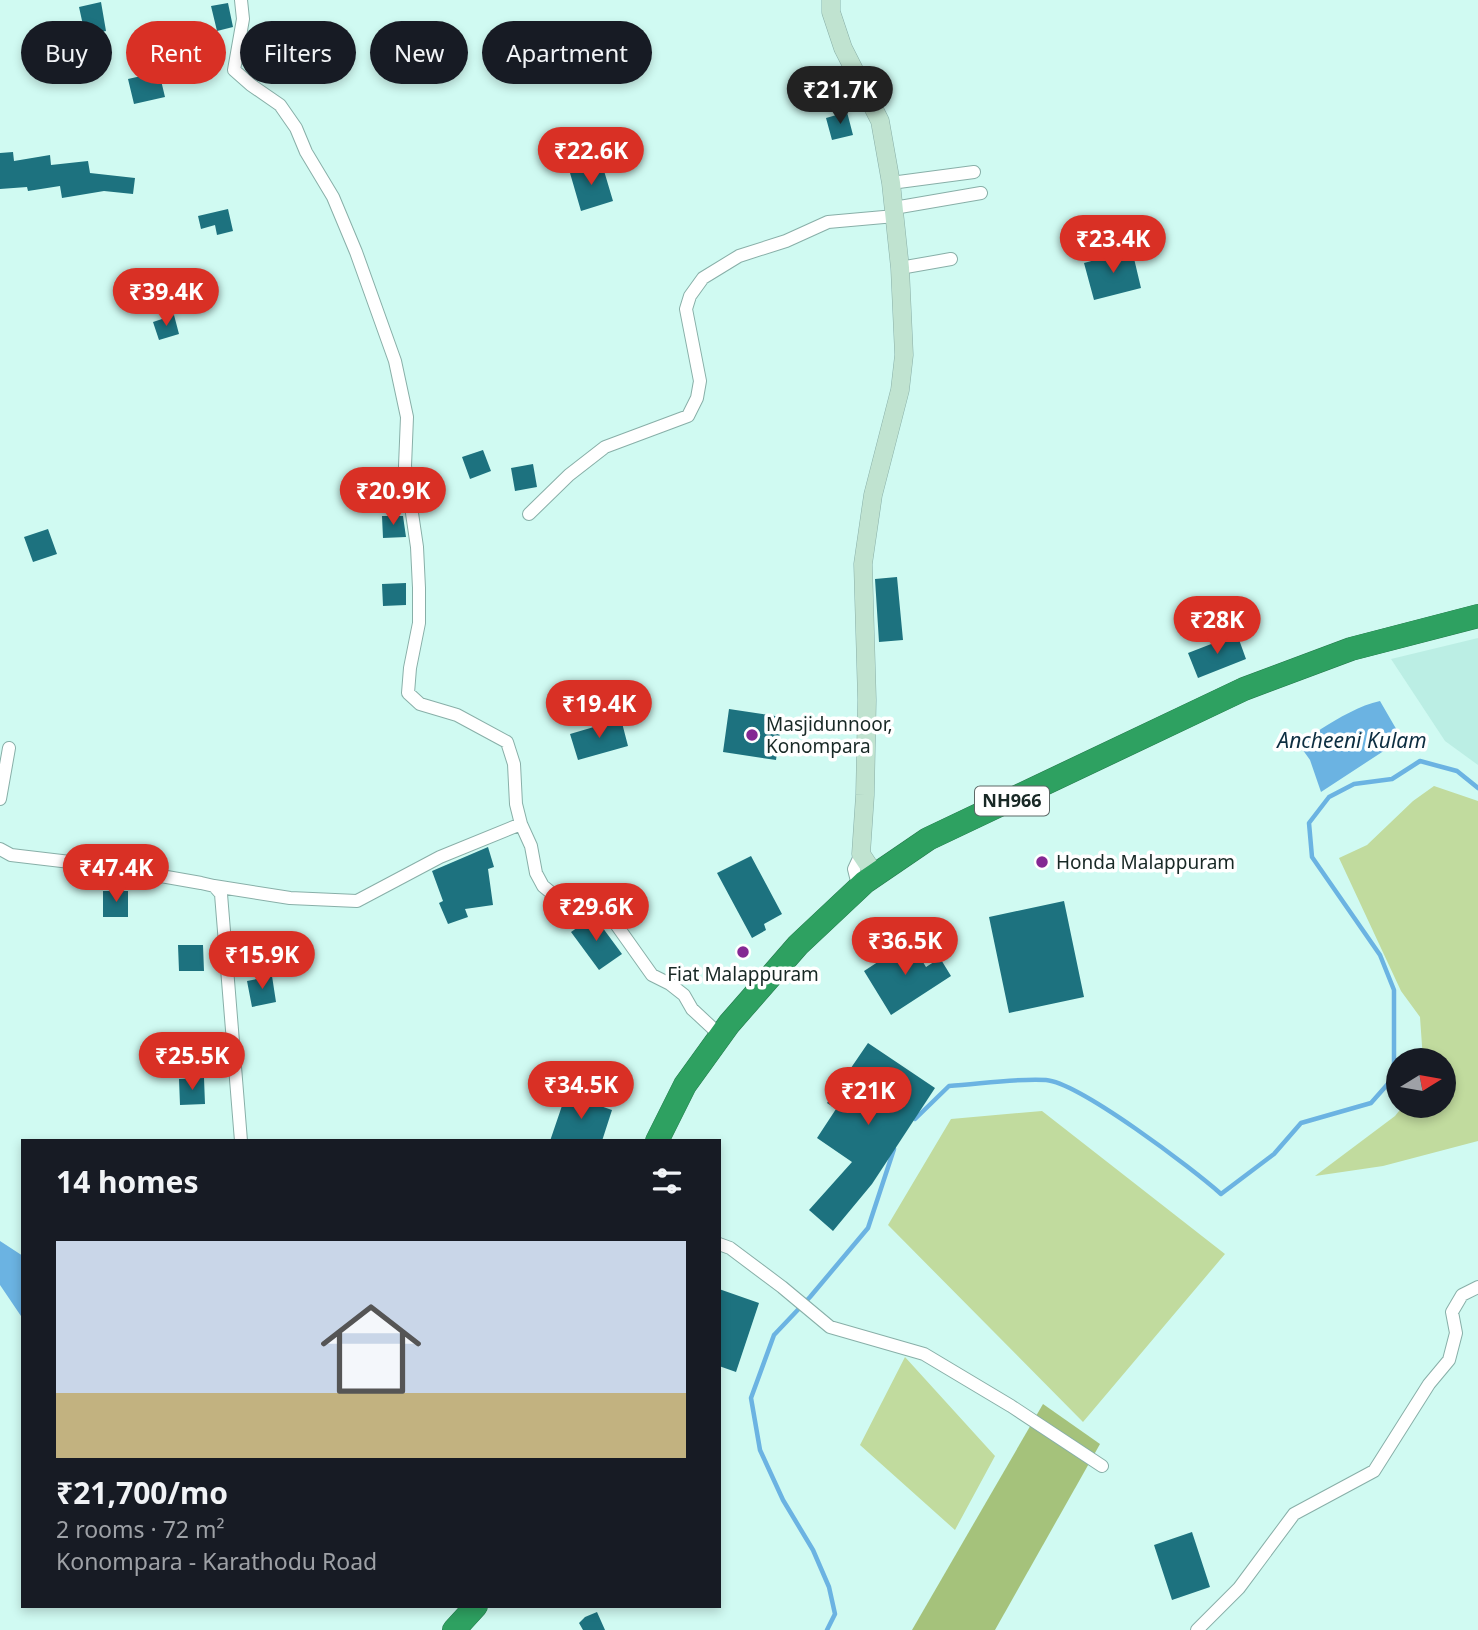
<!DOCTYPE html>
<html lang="en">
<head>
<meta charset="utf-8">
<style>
  body { margin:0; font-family:"Noto Sans",sans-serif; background:#20242c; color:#f1f3f6; height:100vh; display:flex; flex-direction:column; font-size:26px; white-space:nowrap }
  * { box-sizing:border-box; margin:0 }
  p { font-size:23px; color:#9ea1a6 }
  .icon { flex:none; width:38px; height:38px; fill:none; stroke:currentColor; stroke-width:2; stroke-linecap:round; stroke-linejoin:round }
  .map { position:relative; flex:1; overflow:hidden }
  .drawer { position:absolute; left:21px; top:1139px; width:700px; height:469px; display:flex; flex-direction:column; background:#171b24; border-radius:0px; box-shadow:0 4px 10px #0003 }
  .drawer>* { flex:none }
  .hud { position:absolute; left:21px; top:21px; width:700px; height:63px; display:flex; gap:14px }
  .needle { width:46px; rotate:79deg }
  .controls { position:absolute; left:1386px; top:1048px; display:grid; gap:14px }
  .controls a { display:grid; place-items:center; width:70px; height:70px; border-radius:50%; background:#171b24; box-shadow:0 4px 10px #0003; font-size:35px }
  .price { position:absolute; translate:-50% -60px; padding:0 16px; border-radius:24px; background:#d93025; color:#fff; font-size:23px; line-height:46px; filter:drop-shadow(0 2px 4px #0008) }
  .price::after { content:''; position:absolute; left:50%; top:42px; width:21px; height:16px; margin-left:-10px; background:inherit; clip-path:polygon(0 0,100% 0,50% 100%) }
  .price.current { background:#222; color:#fff }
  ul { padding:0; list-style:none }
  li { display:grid; align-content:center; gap:14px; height:371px; padding:0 35px }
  li span { display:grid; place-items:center; height:217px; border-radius:0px; color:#555 }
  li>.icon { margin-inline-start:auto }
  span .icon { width:126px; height:126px; fill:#fffc; stroke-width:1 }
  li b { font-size:30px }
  h2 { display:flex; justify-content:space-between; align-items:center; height:84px; padding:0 35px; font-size:30px }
  .pill { padding:0 24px; border-radius:32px; background:#171b24; box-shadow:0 4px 10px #0003; font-size:24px; line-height:63px }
  .pill.current { background:#d93025; color:#fff }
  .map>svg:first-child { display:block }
  .built { fill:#bbeee4 }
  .green { fill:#c1db9e }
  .forest { fill:#a5c27b }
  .water { fill:#6bb3e2 }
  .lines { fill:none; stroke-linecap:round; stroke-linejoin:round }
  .stream { stroke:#6bb3e2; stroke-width:4.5 }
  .building { fill:#1d727f }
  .street-casing { stroke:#88afa8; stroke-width:14 }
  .secondary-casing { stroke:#88afa8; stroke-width:19 }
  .highway-casing { stroke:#26774c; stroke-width:24 }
  .street { stroke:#fff; stroke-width:12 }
  .secondary { stroke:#c0e3d0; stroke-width:18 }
  .highway { stroke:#2ea161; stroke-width:23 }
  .poi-dot { fill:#842893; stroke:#fff; stroke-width:2.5 }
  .labels { text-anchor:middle; stroke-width:7; stroke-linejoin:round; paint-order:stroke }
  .shield { fill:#fff; stroke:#5d6866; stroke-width:2 }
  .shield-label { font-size:18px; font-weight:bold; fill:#182825 }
  .poi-label { font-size:19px; fill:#182825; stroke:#fff; text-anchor:start }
  .water-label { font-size:21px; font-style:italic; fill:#0d2e41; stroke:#fff }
</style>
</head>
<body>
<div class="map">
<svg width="1478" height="1630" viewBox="0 0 1478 1630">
  <rect width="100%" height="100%" fill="#d0faf2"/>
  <path class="built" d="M 1478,638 L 1478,765 L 1445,741 L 1391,659 Z"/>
  <path class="green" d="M 1434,786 L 1478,801 L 1478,1141 L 1383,1166 L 1315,1176 L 1395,1116 L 1403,1106 L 1444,1106 L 1444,1060 L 1423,1060 L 1420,1017 L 1401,991 L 1339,858 L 1367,845 L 1413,801 Z
    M 1042,1111 L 1225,1254 L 1083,1422 L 888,1225 L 951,1119 Z
    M 905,1357 L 995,1456 L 955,1530 L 860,1445 Z"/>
  <path class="forest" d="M 1043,1404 L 1100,1444 L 995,1630 L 912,1630 Z"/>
  <path class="water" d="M 1380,701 L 1402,739 L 1321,792 L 1310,760 L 1300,746 C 1307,741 1313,734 1321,729 C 1339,718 1360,705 1380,701 Z
    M 0,1241 L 23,1256 L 23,1319 L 0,1285 Z"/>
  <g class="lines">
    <path class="stream" d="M 915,1119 L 949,1086 C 980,1084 1016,1078 1046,1080 C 1080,1083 1193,1169 1221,1194 L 1274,1154 L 1301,1123 L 1371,1103 L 1394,1077 L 1394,990 L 1380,955 L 1312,857 L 1309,823 L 1329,797 L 1354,784 L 1392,779 L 1420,761 L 1457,771 L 1478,788
      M 827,1630 L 835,1614 L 829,1587 L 813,1550 L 783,1500 L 760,1450 L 751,1398 L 774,1335 L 810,1297 L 868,1228 L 894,1149"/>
  </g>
  <path class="building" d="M 101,2 L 106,31 L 97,33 L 103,73 L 81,77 L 77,50 L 88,48 L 79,7 Z
    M 228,3 L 233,27 L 217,31 L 211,6 Z
    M 824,68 L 832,89 L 812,97 L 803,76 Z
    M 159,72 L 165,97 L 134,104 L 128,79 Z
    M 847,112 L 853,135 L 832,140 L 826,118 Z
    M 13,152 L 14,161 L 50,155 L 51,165 L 88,161 L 90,173 L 135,178 L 133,194 L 104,191 L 62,198 L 60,186 L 28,191 L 27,187 L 0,189 L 0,153 Z
    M 602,164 L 613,201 L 581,211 L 570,173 Z
    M 228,209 L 233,231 L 217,235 L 215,225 L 201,229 L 198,216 Z
    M 1132,250 L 1141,288 L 1094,300 L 1084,263 Z
    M 174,315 L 179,334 L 159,340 L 153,322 Z
    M 483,450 L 491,471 L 470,479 L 462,457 Z
    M 533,464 L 537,487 L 515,491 L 511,468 Z
    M 382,516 L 403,516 L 406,537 L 383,538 Z
    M 48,529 L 57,554 L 33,562 L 24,537 Z
    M 897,577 L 903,640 L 879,642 L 875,579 Z
    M 406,583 L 406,605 L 383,606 L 382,584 Z
    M 1237,634 L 1246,659 L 1198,678 L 1188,653 Z
    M 729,709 L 782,717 L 776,760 L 723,752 Z
    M 621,719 L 628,746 L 578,760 L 570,734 Z
    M 488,847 L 494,867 L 488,869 L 493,905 L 465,909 L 468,917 L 448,924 L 439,903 L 443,901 L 432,871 Z
    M 751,856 L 782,914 L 764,924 L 766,930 L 752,938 L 717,873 Z
    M 103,891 L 128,891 L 128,917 L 103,917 Z
    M 1064,901 L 1084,997 L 1009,1013 L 989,917 Z
    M 594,916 L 622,954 L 599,970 L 571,932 Z
    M 910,941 L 926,967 L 940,958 L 951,976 L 891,1015 L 864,971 Z
    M 178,945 L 203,945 L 204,971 L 179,971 Z
    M 272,976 L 276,1002 L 252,1007 L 247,981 Z
    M 868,1043 L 935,1088 L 872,1184 L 833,1231 L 809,1210 L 852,1162 L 817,1138 L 836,1109 L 827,1103 Z
    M 204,1078 L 205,1104 L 180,1105 L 179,1079 Z
    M 566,1094 L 612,1110 L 602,1141 L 550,1141 Z
    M 719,1289 L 759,1303 L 736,1372 L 719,1366 Z
    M 1192,1532 L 1210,1587 L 1172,1600 L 1154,1545 Z
    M 597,1612 L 605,1630 L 583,1630 L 579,1623 L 585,1617 Z"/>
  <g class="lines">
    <g class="street-casing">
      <path id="street" d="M 241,0 L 243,19 L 234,70 L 251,85 L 280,105 L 296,128 L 306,152 L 333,197 L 356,252 L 395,361 L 407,417 L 405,466 L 417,547 L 419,588 L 419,623 L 410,668 L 408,693 L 420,704 L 457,715 L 507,742 L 514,764 L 516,804 L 521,824 L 531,846 L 536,873 L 543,886 L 560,900 L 578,906 L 593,904 L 608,913 L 652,975 L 670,984 L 684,995 L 692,1009 L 720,1035
        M 891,183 L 974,172
        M 894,208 L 981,193
        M 900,268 L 951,259
        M 529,514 L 569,475 L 605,447 L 688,416 L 697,398 L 700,381 L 686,309 L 690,296 L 703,278 L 739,256 L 786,241 L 828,222 L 895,216
        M 0,799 L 9,748
        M 0,849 L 11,855 L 104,866 L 201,883 L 214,886 L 221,894 L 241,1141
        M 214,886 L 290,898 L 357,901 L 440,857 L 521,824
        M 859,889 L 854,869 L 861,854
        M 719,1244 L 730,1248 L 782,1287 L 830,1327 L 924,1354 L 1011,1406 L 1102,1466
        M 1197,1630 L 1239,1588 L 1294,1514 L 1374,1471 L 1429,1384 L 1449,1360 L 1456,1333 L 1452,1312 L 1462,1295 L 1478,1287"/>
    </g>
    <g class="secondary-casing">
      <path id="secondary" d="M 831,0 L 831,12 L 843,48 L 880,121 L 891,183 L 900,268 L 904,355 L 900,390 L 873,495 L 863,564 L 867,700 L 865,795 L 861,854 L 875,875"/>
    </g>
    <g class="highway-casing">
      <path id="highway" d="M 657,1141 L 685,1085 L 729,1024 L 798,945 L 865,882 L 928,839 L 1244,689 L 1351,649 L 1478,616
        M 454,1630 L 476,1606"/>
    </g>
    <use href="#street" class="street"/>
    <use href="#secondary" class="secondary"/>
    <use href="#highway" class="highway"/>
  </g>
  <g class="poi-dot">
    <circle cx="752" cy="735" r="7"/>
    <circle cx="1042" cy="862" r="7"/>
    <circle cx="743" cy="952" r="7"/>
  </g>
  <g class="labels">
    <rect class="shield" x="975" y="786.5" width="74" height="29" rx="5"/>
    <g class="shield-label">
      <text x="1012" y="807">NH966</text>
    </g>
    <g class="poi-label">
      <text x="766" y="731">Masjidunnoor,<tspan x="766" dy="22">Konompara</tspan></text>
      <text x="1056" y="869">Honda Malappuram</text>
      <text x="743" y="981" text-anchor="middle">Fiat Malappuram</text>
    </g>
    <g class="water-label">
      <text x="1352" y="748">Ancheeni Kulam</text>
    </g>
  </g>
</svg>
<div class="controls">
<a><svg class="needle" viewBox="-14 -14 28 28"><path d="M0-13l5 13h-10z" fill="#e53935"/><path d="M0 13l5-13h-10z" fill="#9ea1a6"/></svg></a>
</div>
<b class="price current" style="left:840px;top:126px">₹21.7K</b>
<b class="price" style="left:591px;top:187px">₹22.6K</b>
<b class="price" style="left:1113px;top:275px">₹23.4K</b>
<b class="price" style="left:166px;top:328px">₹39.4K</b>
<b class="price" style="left:393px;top:527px">₹20.9K</b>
<b class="price" style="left:1217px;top:656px">₹28K</b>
<b class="price" style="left:599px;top:740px">₹19.4K</b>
<b class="price" style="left:116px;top:904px">₹47.4K</b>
<b class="price" style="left:596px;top:943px">₹29.6K</b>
<b class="price" style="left:905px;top:977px">₹36.5K</b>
<b class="price" style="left:262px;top:991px">₹15.9K</b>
<b class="price" style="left:192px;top:1092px">₹25.5K</b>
<b class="price" style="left:581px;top:1121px">₹34.5K</b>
<b class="price" style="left:868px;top:1127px">₹21K</b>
<div class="hud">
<a class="pill">Buy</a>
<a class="pill current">Rent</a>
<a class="pill">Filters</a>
<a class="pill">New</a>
<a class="pill">Apartment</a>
</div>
<section class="drawer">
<h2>14 homes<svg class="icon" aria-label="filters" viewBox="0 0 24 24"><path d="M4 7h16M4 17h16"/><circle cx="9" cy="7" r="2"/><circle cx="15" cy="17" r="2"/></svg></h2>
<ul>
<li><span style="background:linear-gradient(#c9d6e8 70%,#c2b280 0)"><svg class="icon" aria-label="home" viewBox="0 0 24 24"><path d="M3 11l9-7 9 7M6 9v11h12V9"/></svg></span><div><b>₹21,700/mo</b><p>2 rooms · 72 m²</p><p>Konompara - Karathodu Road</p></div></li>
</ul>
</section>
</div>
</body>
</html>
